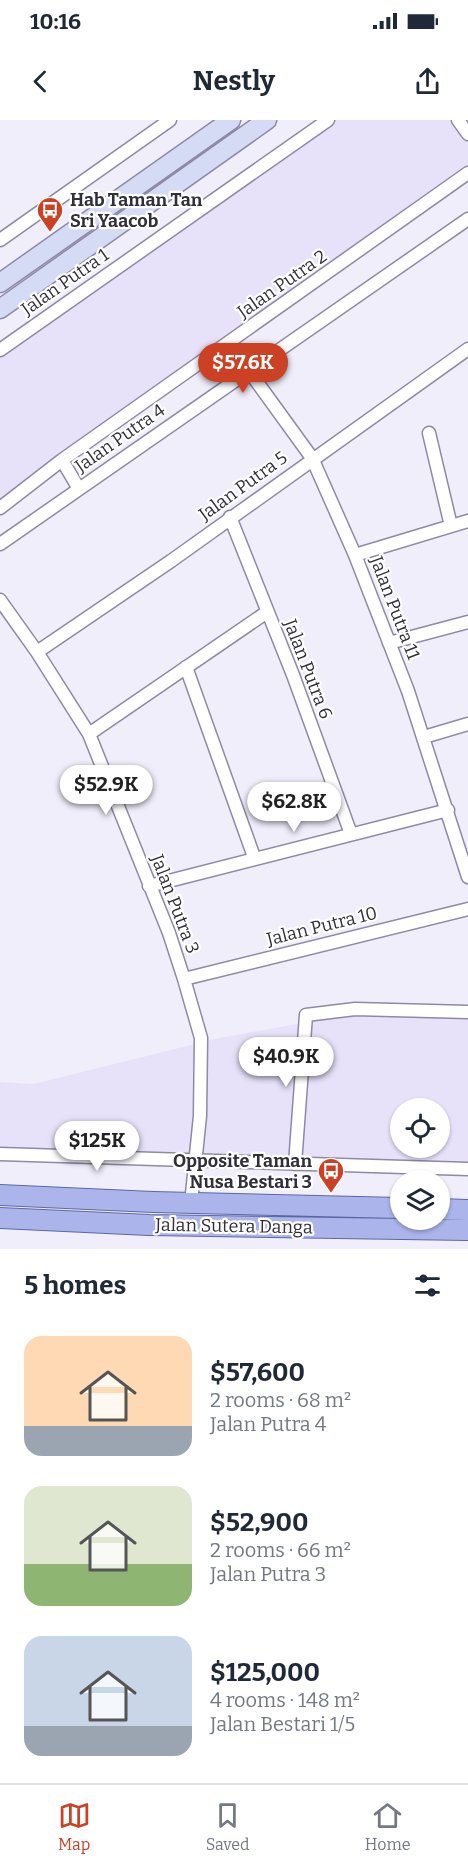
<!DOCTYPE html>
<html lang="en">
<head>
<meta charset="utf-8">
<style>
  body { margin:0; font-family:Bitter,serif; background:#f2f2f3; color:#1f2937; height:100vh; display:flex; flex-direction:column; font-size:22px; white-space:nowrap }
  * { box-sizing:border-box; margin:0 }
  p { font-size:20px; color:#747a83 }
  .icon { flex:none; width:33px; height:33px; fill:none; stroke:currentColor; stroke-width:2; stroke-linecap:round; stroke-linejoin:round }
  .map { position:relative; height:1129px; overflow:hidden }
  .sheet { display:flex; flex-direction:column; background:#fff; flex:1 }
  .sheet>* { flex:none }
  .tools { position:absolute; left:390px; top:978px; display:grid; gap:12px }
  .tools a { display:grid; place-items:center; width:60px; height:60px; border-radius:50%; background:#fff; box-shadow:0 2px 4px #0004; font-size:30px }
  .price { position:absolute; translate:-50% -51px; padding:0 14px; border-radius:21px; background:#fff; color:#222; font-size:20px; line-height:39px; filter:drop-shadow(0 2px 3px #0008) }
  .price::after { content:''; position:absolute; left:50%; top:36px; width:18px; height:14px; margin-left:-9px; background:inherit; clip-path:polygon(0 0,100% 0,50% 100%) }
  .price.on { background:#cc4123; color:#fff }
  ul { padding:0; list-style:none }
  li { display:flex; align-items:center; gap:18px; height:150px; padding:0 24px }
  li span { display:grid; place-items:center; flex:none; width:168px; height:120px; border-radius:18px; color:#555 }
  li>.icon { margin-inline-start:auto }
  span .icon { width:72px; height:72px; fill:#fffc; stroke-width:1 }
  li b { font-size:26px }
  h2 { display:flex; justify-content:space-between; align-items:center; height:72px; padding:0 24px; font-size:26px }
  .status { display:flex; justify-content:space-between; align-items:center; height:42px; padding:0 30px; background:#fff; direction:ltr }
  .status svg { height:16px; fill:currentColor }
  header { display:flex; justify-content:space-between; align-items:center; height:78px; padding:0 24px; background:#fff; font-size:27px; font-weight:700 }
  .tabs { display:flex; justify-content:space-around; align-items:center; height:84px; border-top:2px solid #e0e1e3; background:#fff; font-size:16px; color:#747a83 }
  .tabs a { display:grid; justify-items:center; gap:3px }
  .tabs .on { color:#cc4123 }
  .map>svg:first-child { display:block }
  .built { fill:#e7e2fa; fill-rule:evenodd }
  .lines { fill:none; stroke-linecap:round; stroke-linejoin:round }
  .minor-casing { stroke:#8f89a8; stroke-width:15 }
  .secondary-casing { stroke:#8f89a8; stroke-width:21 }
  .primary-casing { stroke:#5d66a5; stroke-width:22 }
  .minor { stroke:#fff; stroke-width:12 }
  .secondary { stroke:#d5daf5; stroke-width:18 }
  .primary { stroke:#acb5eb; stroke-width:20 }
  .labels { text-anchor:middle; stroke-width:4.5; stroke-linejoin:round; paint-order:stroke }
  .poi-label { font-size:18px; font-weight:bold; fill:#312f3b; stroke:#fff; text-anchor:start }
  .street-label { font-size:18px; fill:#312f3b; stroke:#fff }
</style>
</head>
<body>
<div class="status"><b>10:16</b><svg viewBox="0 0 49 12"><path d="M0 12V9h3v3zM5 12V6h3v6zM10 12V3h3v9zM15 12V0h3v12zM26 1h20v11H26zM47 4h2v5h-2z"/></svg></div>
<header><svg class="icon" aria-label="back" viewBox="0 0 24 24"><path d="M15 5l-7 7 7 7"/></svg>Nestly<svg class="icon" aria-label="share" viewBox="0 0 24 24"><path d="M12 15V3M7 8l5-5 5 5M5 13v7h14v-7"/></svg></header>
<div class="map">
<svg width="468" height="1129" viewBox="0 0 468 1129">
  <rect width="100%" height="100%" fill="#f1eefc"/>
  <path class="built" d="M 318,0 L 464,0 L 468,6 L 468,59 L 78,334 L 0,394 L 0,223 Z
    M 353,894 L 468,897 L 468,1044 L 0,1029 L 0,962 L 34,964 L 219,918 ZM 400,988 L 440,988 L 440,1028 L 400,1028 Z"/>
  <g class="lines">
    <g class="minor-casing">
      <path id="minor" d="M 458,0 L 468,14
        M 0,120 L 170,0
        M 0,230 L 328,0
        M 249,251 L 312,338 L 355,435 L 408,571 L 468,757
        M 429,313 L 451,406
        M 62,340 L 79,369
        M 0,388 L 62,340 L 468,53
        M 230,397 L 293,555 L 351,714
        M 0,424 L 468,99
        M 355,435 L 468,401
        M 0,480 L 37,532 L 89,614 L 169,813 L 184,859 L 201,918 L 200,996 L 191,1083
        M 389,523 L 468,502
        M 37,532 L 171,441 L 468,229
        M 186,547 L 254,737
        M 89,614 L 267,492
        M 424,617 L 468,604
        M 149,766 L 448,690
        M 184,859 L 468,789
        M 0,1034 L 468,1049
        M 295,1044 L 306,895 L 355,889 L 468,892"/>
    </g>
    <g class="secondary-casing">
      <path id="secondary" d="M 0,163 L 231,0
        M 0,189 L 267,0"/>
    </g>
    <g class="primary-casing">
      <path id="primary" d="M 0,1075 L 153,1082 L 400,1088
        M 440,1089 L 468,1090
        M 0,1098 L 149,1105 L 468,1110"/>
    </g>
    <use href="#minor" class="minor"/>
    <use href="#secondary" class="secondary"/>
    <use href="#primary" class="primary"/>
  </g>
  <defs>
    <g id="bus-pin" transform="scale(1.35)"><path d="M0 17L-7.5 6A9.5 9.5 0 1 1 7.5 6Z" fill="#cc4123" stroke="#fff"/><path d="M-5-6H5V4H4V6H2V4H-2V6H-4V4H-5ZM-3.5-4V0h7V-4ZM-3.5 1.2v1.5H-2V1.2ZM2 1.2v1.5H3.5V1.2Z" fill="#fff"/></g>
  </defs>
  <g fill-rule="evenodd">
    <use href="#bus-pin" x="50" y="90"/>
    <use href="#bus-pin" x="331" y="1051"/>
  </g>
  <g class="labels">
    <g class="poi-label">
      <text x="70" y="86">Hab Taman Tan<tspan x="70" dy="21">Sri Yaacob</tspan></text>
      <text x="312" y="1047" text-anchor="end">Opposite Taman<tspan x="312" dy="21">Nusa Bestari 3</tspan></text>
    </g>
    <g class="street-label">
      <text transform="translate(65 162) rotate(-35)" y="6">Jalan Putra 1</text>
      <text transform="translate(282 164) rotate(-35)" y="6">Jalan Putra 2</text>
      <text transform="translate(120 318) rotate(-35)" y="6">Jalan Putra 4</text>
      <text transform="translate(243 366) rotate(-36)" y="6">Jalan Putra 5</text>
      <text transform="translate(395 488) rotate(69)" y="6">Jalan Putra 11</text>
      <text transform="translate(308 549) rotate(69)" y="6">Jalan Putra 6</text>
      <text transform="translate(175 784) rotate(69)" y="6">Jalan Putra 3</text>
      <text transform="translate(322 806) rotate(-14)" y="6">Jalan Putra 10</text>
      <text transform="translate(234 1106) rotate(1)" y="6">Jalan Sutera Danga</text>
    </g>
  </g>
</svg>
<div class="tools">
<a><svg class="icon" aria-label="locate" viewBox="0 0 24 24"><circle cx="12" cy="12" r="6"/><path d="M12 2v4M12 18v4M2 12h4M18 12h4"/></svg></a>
<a><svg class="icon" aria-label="layers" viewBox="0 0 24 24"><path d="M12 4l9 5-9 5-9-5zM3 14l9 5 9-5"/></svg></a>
</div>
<b class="price on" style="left:243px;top:274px">$57.6K</b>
<b class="price" style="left:106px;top:696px">$52.9K</b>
<b class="price" style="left:294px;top:713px">$62.8K</b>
<b class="price" style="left:286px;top:968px">$40.9K</b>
<b class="price" style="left:97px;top:1052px">$125K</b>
</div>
<section class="sheet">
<h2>5 homes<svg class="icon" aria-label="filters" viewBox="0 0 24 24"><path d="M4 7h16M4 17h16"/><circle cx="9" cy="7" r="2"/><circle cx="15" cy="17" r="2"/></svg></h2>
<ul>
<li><span style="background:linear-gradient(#ffd9b3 75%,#9aa5b1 0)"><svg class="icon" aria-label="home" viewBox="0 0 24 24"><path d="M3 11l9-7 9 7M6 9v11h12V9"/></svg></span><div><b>$57,600</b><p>2 rooms · 68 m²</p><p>Jalan Putra 4</p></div></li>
<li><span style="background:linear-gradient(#dfe7d0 65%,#8fb573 0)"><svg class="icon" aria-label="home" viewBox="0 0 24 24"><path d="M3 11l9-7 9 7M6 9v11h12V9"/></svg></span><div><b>$52,900</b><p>2 rooms · 66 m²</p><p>Jalan Putra 3</p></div></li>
<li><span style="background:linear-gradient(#c9d6e8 75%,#9aa5b1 0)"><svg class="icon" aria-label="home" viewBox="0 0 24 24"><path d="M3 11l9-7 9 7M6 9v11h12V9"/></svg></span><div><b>$125,000</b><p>4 rooms · 148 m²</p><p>Jalan Bestari 1/5</p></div></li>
</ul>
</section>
<nav class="tabs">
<a class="on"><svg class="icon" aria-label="map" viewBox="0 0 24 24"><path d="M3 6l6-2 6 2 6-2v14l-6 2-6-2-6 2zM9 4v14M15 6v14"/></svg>Map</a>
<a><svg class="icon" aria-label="saved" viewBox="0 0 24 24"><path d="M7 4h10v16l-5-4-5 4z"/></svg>Saved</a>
<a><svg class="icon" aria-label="home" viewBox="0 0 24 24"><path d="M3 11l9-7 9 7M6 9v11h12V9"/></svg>Home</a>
</nav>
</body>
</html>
